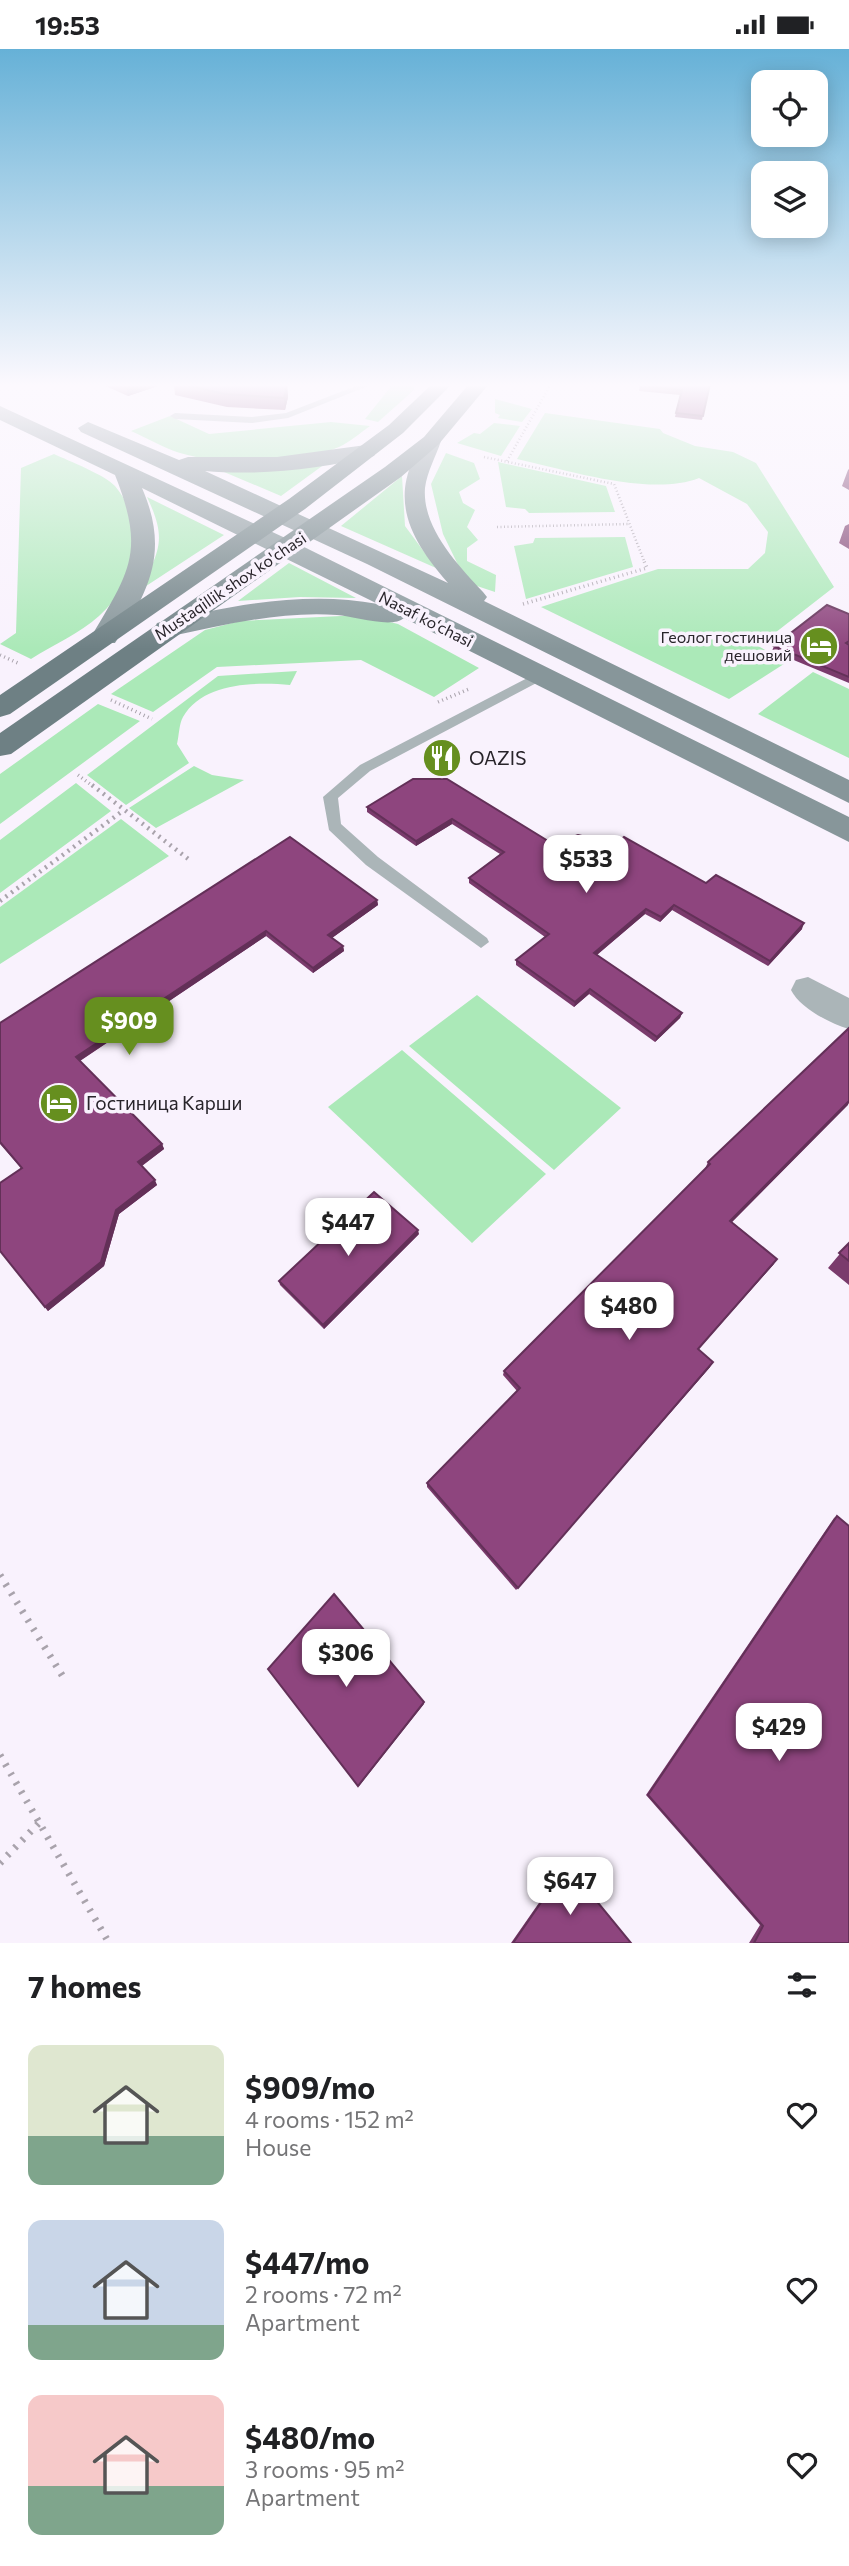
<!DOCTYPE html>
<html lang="en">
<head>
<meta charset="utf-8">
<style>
  body { margin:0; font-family:Commissioner,sans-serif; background:#f2f2f2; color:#202124; height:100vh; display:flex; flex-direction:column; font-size:26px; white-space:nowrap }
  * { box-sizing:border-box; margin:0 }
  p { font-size:23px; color:#757577 }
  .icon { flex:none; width:38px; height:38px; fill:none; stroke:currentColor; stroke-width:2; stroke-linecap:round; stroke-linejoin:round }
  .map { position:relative; height:1894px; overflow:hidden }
  .drawer { display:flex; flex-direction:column; background:#fff; flex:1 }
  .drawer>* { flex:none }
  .fabs { position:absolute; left:751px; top:21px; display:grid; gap:14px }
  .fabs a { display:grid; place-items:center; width:77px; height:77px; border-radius:14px; background:#fff; box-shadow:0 4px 18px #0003; font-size:35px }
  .price { position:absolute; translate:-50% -60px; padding:0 16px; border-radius:14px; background:#fff; color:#222; font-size:23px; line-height:46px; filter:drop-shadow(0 2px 4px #0008) }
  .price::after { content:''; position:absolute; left:50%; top:42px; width:21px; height:16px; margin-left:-10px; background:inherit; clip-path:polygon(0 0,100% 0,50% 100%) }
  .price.on { background:#668f1f; color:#fff }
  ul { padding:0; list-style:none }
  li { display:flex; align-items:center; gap:21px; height:175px; padding:0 28px }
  li span { display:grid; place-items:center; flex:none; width:196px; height:140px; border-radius:14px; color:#555 }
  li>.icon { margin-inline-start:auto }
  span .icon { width:84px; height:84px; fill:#fffc; stroke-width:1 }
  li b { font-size:30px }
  h2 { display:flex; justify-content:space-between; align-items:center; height:84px; padding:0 28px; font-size:30px }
  .status { display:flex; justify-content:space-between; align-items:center; height:49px; padding:0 35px; background:#fff; direction:ltr }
  .status svg { height:19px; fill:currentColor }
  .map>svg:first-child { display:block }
  .green { fill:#abe9b8 }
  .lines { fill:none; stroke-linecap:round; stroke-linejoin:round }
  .path-far3 { stroke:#a9a3ac; stroke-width:2.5; stroke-dasharray:1 2.5; stroke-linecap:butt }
  .path-far2 { stroke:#a9a3ac; stroke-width:3.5; stroke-dasharray:1 3.5; stroke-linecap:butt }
  .path-far1 { stroke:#a9a3ac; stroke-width:4.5; stroke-dasharray:2 5; stroke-linecap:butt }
  .path { stroke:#a9a3ac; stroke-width:7; stroke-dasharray:2.5 8; stroke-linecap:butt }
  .service { fill:#abb5b8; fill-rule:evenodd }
  .minor { fill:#abb5b8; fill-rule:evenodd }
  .secondary { fill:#87969a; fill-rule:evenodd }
  .primary { fill:#6e8084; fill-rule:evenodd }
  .wall { fill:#7a3b6c }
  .shaded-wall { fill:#633058 }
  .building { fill:#8e457e; stroke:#633058; stroke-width:2 }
  .labels { text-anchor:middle; stroke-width:7; stroke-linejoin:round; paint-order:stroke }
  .far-street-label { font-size:16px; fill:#28242a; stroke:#f9f2fd }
  .far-poi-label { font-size:16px; fill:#28242a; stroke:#f9f2fd; text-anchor:end }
  .poi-label { font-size:19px; fill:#28242a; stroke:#f9f2fd; text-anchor:start }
</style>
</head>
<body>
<div class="status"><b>19:53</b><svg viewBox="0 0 49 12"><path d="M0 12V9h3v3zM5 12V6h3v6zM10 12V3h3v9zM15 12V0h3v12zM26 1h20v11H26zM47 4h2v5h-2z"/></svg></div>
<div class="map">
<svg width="849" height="1894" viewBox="0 0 849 1894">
  <rect width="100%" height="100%" fill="#f9f2fd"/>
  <path class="green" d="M 393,335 L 414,335 L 414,341 L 378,373 L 365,370 Z
    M 495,350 L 532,360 L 522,373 L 498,369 L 500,366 L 495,364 Z
    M 545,364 L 660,380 L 663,384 L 695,397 L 733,403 L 756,414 L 834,538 L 758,597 L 787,613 L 729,650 L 541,558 L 658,520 L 748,520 L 765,504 L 768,483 L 747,455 L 699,429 C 651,448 567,421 517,410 Z
    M 170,367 L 209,385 L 331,373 L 370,377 C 360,384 350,393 339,398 C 297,417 224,417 180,404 C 164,399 147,389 131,382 Z
    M 494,374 L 520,377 L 501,407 L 457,394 L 474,384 L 480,385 Z
    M 446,404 L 474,414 L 480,430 L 459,443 L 463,454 L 475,461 L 467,478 L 478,491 L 467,499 L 467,512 L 496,526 L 495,543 L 474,536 L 460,520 L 443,485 L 431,435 Z
    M 54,405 C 69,412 105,426 115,437 C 148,476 135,535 99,567 C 80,584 53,596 31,610 L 0,595 L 16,584 L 21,419 Z
    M 329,412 L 281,447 L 217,420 Z
    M 498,413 L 606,437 L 615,463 L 529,464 L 525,460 L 506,458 Z
    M 402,427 L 405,477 L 436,519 L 341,477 Z
    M 147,448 L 224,486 L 140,541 C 160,501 167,490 147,448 Z
    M 625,488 L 633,518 L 526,550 L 514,497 L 533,494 L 535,489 Z
    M 289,514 L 356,549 L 300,548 L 238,552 Z
    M 361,566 L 398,575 L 479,619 L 434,648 L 361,611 L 217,618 L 153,663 L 111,645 L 205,581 L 240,572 Z
    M 297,622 L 290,636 C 256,633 203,633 183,668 C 179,675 179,687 177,695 L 189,714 L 126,756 L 87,726 L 218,627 Z
    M 813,623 L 849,640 L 849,709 L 758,665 Z
    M 98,655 L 140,672 L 0,775 L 0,725 Z
    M 194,717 L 212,726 L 244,731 L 156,779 L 129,759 Z
    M 76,734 L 111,762 L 0,844 L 0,791 Z
    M 121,770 L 169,807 L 0,915 L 0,858 Z
    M 477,946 L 621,1059 L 554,1121 L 409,997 Z
    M 402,1001 L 546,1125 L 472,1194 L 328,1058 Z"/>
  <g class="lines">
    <path class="path-far3" d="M 484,408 L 614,435 L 644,512
      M 507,412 L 551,335
      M 497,478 L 629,475"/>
    <path class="path-far2" d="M 523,555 L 647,519 L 643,510
      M 0,606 L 20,615
      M 111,651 L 152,670
      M 438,653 L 469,640
      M 78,726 L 94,738"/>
    <path class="path-far1" d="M 92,736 L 191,812
      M 0,852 L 124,761"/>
    <path class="path" d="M 0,1526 L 65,1631
      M 0,1706 L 109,1894
      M 0,1814 L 39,1774"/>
    <path class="service" d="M 361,335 L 368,337 L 288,369 L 252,374 L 175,370 L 170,367 L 175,364 L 252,368 L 286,364 Z
      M 539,623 L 545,627 L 544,630 L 370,722 L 338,749 L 341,775 L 378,808 L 487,889 L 489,893 L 481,899 L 366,816 L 329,781 L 323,748 L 360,716 Z"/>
    <path class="minor" d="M 808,928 L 849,949 L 849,980 C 829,974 800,959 791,941 L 796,931 Z"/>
    <path class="secondary" d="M 0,357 L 296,494 L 849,768 L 849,793 L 404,569 C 392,580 354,567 337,566 C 280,562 223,576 167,588 L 157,586 L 154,580 L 157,574 C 229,557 305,541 378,555 L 142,439 C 169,501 151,540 115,594 L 95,594 L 91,588 C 131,521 145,502 115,426 L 0,371 Z
      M 88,373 L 179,411 L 188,408 L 277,408 L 366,396 L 374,397 L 377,402 L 374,407 C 320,420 260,427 205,422 L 448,534 C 416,497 391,459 413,411 C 417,400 419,389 431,386 L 438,388 L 441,392 C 436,407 427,423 425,439 C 422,479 458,516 483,543 L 487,548 L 484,552 L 849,731 L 849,754 L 367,515 L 81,383 L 78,379 Z"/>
    <path class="primary" d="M 432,335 L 452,335 L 403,384 L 305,460 L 10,665 L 0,668 L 0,646 L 289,450 L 389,376 Z
      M 469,335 L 489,335 L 438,396 L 401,428 L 11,705 L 0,707 L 0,684 L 385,418 L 424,388 Z"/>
  </g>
  <path class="wall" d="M 101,335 L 161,335 L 161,336 L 128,347 Z
    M 174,335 L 283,335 L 287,336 L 288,348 L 285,361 L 227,358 L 175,346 Z
    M 640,335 L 710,335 L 702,371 L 675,368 L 680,346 L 639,342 Z
    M 849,420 L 849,441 L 842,437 L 848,421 Z
    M 849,475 L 849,500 L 839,494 L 845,477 Z
    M 849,565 L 849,634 L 772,602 L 774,597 Z
    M 413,730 L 553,795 L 706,834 L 802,880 L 768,917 L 672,861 L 660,873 L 645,865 L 597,906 L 682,964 L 680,969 L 655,993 L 589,945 L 574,958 L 516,916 L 516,911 L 545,888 L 469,834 L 469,829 L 500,805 L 452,775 L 416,797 L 367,763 L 367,758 Z
    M 290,788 L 377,851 L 378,856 L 332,889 L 343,897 L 344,902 L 313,924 L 266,887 L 80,1012 L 162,1095 L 164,1100 L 142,1117 L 157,1136 L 119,1165 L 104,1217 L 48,1262 L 0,1202 L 21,1119 L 0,1095 L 0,974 Z
    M 849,979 L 849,1054 L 732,1173 L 777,1210 L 773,1216 L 698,1300 L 710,1318 L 516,1541 L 427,1438 L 427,1434 L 517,1342 L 503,1326 L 504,1322 L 705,1120 L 708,1113 Z
    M 419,1185 L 324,1280 L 280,1236 L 279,1232 Z
    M 849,1194 L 849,1236 L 828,1219 Z
    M 837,1467 L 849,1894 L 749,1894 L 760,1876 L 646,1746 L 834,1469 Z
    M 566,1815 L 567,1816 L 631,1894 L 511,1894 Z"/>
  <path class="shaded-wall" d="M 137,335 L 161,335 L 161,336 L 128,347 L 126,339 Z
    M 287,336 L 288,348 L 285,361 L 284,349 Z
    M 452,770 L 452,775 L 416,797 L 416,792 Z
    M 377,851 L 378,856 L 329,891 L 328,886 Z
    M 674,856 L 672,861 L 660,873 L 661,868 Z
    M 646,860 L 645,865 L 593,909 L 594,904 Z
    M 804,874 L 802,880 L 768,917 L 770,912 Z
    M 266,882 L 266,887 L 78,1013 L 76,1008 Z
    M 343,897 L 344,902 L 313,924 L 313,919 Z
    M 590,940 L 589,945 L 574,958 L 575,953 Z
    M 682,964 L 680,969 L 655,993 L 657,988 Z
    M 849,1052 L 848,1056 L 727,1178 L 730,1172 Z
    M 162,1095 L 164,1100 L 140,1118 L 138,1113 Z
    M 155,1131 L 157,1136 L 119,1165 L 104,1217 L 48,1262 L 45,1258 L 116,1161 Z
    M 418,1181 L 419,1185 L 324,1280 L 323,1276 Z
    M 777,1210 L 773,1216 L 694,1305 L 698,1300 Z
    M 713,1313 L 710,1318 L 516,1541 L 518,1539 Z
    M 424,1653 L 424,1655 L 359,1737 L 358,1737 Z"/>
  <path class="building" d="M 117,335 L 137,335 L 126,339 Z
    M 181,335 L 283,335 L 287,336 L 284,349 L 225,345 Z
    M 640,335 L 710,335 L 703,367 L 676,364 L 682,341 L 640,337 Z
    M 827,556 L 849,565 L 849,592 L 846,594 L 849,596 L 849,628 L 774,597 Z
    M 413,730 L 447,730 L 553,795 L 578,786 L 615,795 L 624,788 L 706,834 L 716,826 L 804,874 L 770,912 L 674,856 L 661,868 L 646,860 L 594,904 L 682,964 L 657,988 L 590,940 L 575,953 L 516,911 L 549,885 L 469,829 L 504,803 L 452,770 L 416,792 L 367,758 Z
    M 290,788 L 377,851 L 328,886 L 343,897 L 313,919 L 266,882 L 76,1008 L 162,1095 L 138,1113 L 155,1131 L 116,1161 L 101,1213 L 45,1258 L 0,1202 L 0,1134 L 22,1119 L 0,1093 L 0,974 Z
    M 849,979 L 849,1052 L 730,1172 L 777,1210 L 698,1300 L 713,1313 L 518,1539 L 427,1434 L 520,1339 L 504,1322 L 710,1115 L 708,1113 Z
    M 374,1143 L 418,1181 L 323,1276 L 279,1232 Z
    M 849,1194 L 849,1212 L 839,1204 Z
    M 837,1467 L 849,1477 L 849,1894 L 754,1894 L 763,1877 L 648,1746 Z
    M 334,1545 L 424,1653 L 358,1737 L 268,1620 Z
    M 567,1816 L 631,1894 L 513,1894 Z"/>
  <linearGradient id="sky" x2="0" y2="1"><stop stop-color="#66b1d7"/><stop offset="0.56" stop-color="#fcf9fe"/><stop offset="1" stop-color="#fcf9fe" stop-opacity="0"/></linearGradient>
  <rect width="849" height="600" fill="url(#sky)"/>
  <defs>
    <g id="hotel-disc" transform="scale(2.0125)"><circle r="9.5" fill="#668f1f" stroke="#f9f2fd"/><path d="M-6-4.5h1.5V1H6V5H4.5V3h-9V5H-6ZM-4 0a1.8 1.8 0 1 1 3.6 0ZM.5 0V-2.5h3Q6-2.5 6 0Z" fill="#fff"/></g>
    <g id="restaurant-disc" transform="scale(2.0125)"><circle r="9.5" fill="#668f1f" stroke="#f9f2fd"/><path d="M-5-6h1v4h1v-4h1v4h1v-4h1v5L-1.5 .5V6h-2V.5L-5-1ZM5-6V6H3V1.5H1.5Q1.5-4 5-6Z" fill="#fff"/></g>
  </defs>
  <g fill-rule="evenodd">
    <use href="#hotel-disc" x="819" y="597"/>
    <use href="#restaurant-disc" x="442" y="709"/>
    <use href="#hotel-disc" x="59" y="1054"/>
  </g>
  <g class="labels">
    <g class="far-street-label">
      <text transform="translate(230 537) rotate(-34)" y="6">Mustaqillik shox ko'chasi</text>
      <text transform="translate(426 570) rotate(27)" y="6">Nasaf ko‘chasi</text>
    </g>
    <g class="far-poi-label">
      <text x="792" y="594">Геолог гостиница<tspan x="792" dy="18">дешовий</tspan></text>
    </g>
    <g class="poi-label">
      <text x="469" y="716">OAZIS</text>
      <text x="86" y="1061">Гостиница Карши</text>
    </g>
  </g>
</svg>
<div class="fabs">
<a><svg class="icon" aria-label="locate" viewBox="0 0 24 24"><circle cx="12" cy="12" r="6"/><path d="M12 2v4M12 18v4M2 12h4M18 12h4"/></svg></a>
<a><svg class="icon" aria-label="layers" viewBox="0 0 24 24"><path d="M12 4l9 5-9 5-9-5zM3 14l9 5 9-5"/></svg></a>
</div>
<b class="price" style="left:586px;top:846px">$533</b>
<b class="price on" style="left:129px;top:1008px">$909</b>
<b class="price" style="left:348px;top:1209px">$447</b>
<b class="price" style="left:629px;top:1293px">$480</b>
<b class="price" style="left:346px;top:1640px">$306</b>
<b class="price" style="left:779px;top:1714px">$429</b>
<b class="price" style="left:570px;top:1868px">$647</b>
</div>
<section class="drawer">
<h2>7 homes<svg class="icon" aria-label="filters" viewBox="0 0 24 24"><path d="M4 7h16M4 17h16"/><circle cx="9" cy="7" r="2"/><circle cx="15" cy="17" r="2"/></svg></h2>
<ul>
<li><span style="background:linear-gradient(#dfe7d0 65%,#7fa58c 0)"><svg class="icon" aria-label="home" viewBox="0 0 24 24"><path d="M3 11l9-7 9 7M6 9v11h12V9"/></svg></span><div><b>$909/mo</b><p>4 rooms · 152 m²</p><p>House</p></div><svg class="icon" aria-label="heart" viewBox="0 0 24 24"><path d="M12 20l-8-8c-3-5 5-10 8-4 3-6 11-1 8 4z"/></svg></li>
<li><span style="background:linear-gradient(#c9d6e8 75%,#7fa58c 0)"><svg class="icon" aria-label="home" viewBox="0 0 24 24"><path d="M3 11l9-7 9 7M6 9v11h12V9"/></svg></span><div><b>$447/mo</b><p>2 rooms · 72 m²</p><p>Apartment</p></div><svg class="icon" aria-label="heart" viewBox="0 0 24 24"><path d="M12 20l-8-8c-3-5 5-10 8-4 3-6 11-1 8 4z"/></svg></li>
<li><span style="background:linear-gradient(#f6c9c9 65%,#7fa58c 0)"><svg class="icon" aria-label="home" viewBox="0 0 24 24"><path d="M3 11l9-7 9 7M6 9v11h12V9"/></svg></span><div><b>$480/mo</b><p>3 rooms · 95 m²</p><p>Apartment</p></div><svg class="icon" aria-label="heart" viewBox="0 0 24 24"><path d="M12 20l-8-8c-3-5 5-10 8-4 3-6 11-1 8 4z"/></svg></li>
</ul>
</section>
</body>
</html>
